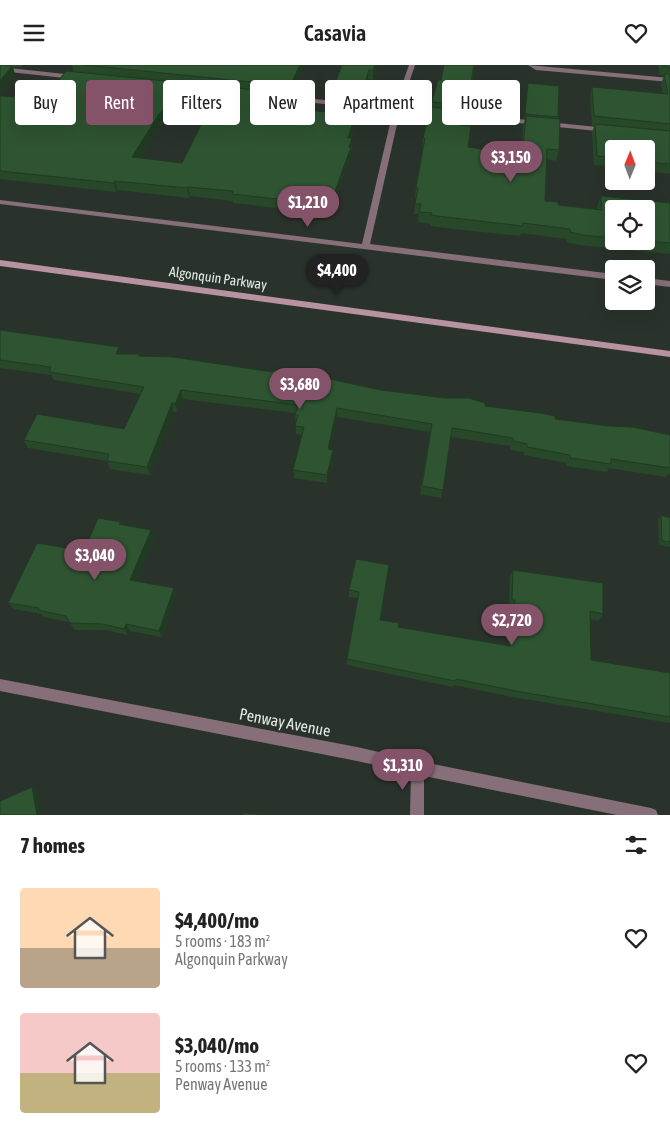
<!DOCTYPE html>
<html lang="en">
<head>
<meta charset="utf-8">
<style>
  body { margin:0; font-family:"Asap Condensed",sans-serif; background:#f6f6f6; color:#222; height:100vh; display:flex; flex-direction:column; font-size:19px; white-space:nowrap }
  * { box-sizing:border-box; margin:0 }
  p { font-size:16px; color:#767676 }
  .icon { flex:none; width:28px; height:28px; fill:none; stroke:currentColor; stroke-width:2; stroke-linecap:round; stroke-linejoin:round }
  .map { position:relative; height:750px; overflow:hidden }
  .side { display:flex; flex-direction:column; background:#fff; flex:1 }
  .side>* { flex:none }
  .top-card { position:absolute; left:15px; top:15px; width:640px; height:45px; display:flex; gap:10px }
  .needle { width:32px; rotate:1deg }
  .tools { position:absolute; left:605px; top:75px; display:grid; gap:10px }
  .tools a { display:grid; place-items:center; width:50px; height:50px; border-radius:5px; background:#fff; box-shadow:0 5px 20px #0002; font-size:25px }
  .price { position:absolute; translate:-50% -42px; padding:0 11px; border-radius:18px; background:#855369; color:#fff; font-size:16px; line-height:32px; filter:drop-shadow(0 1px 2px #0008) }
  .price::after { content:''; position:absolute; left:50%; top:30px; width:15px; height:11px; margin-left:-8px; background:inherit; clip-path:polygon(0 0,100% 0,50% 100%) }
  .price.selected { background:#222; color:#fff }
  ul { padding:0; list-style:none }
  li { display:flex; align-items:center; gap:15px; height:125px; padding:0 20px }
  li span { display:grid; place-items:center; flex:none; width:140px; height:100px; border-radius:5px; color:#555 }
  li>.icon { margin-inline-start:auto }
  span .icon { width:60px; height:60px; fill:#fffc; stroke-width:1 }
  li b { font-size:21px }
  h2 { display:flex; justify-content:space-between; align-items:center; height:60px; padding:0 20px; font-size:21px }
  .pill { padding:0 18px; border-radius:5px; background:#fff; box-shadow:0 5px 20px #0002; font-size:18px; line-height:45px }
  .pill.selected { background:#855369; color:#fff }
  header { display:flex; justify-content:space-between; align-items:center; height:65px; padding:0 20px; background:#fff; font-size:22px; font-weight:600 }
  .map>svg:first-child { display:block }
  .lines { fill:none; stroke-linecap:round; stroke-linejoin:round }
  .lane { fill:#866f78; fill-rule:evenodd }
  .street { fill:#866f78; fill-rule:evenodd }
  .secondary { fill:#b792a0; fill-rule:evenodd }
  .wall { fill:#28482a; fill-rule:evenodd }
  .shaded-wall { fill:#203b22 }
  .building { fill:#2e5431; stroke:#203b22; fill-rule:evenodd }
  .labels { text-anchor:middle; stroke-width:4.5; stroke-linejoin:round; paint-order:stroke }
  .street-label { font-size:14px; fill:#e3e9e3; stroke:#2a332b }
  .near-street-label { font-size:16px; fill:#e3e9e3; stroke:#2a332b }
</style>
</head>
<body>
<header><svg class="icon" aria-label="menu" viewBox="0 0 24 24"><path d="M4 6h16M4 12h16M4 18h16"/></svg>Casavia<svg class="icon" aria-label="heart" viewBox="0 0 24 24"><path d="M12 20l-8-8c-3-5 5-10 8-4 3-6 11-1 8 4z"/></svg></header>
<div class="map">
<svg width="670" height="750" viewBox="0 0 670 750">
  <rect width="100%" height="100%" fill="#2a332b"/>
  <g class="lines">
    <path class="lane" d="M 528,0 L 670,13 L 670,17 L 536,5 Z"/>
    <path class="street" d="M 409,0 L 415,0 L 401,42 L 607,63 L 610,65 L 607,67 L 400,46 L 370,179 L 614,209 L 614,215 L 0,139 L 0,135 L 362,179 L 393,46 L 275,34 L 272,32 L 275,30 L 394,42 Z
      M 0,2 L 74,10 L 77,12 L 74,14 L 0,6 Z
      M 646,213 L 670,216 L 670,222 L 646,219 Z
      M 0,614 L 357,682 L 418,696 L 651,743 L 656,745 L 658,750 L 617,750 L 424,711 L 424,750 L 410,750 L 411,708 L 357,696 L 0,626 Z"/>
    <path class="secondary" d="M 0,195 L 670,286 L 670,292 L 0,201 Z"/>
  </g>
  <path class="wall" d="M 0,0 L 23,0 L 21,2 L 13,2 L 15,9 L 0,29 Z
    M 72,0 L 304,0 L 291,30 L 287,29 L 287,37 L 285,42 L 326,47 L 333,33 L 333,24 L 342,0 L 377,0 L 373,15 L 368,14 L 362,37 L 360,37 L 359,44 L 351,73 L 352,82 L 350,92 L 330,149 L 233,138 L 233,136 L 190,131 L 189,133 L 118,125 L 116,127 L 0,114 L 0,31 L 45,33 L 74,7 ZM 165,54 L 202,59 L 182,98 L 139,93 L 161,58 Z
    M 475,0 L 470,26 L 466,25 L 461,60 L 468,82 L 521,90 L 523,61 L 525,54 L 524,53 L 528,18 L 558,52 L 558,54 L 559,85 L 556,96 L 547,94 L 545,136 L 558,140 L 597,145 L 597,142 L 601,131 L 670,138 L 670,189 L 579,180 L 567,177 L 567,174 L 521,168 L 520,171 L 453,164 L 430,161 L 430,159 L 418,157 L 419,149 L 414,149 L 416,133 L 415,132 L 416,122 L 423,83 L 422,83 L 423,73 L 432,42 L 432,37 ZM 614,144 L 646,176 L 614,176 Z
    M 658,0 L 670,0 L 670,109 L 646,106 L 646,84 L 614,84 L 614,102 L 594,100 L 592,68 L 594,61 L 592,60 L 590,31 L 592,22 L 663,29 L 661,18 L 664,11 L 660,10 Z
    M 0,265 L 119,282 L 122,289 L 272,307 L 330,314 L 381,325 L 485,341 L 555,354 L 670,370 L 670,409 L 668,409 L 666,412 L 609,403 L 607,407 L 566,401 L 566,398 L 524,390 L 524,387 L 510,385 L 510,381 L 450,372 L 441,433 L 420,429 L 430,367 L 337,352 L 330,384 L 333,385 L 333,393 L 327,418 L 294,413 L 293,405 L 302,370 L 296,369 L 295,348 L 183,334 L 177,347 L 174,347 L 150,410 L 110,404 L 107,396 L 28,383 L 24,375 L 124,364 L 140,329 L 54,315 L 51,310 L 0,303 Z
    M 661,450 L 670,453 L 670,482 L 659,480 L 658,455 Z
    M 122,460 L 154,473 L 136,516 L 174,523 L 176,529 L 162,572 L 130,566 L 128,570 L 106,565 L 75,565 L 69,557 L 43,552 L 41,549 L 14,544 L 8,538 Z
    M 356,494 L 380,555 L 398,562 L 508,580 L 512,542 L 509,541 L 510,512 L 513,505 L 603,549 L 598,556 L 590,554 L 591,595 L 670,608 L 670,658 L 518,633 L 454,620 L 453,622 L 347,600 L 347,594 L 358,533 L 349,532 L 349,525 Z"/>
  <path class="shaded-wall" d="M 300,0 L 304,0 L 291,30 L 290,21 Z
    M 375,0 L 377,0 L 373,15 L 373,5 Z
    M 12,1 L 15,9 L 0,29 L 0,16 Z
    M 369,5 L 368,14 L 362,37 L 362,27 Z
    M 287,28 L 287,37 L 281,51 L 280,42 Z
    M 360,35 L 359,44 L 348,82 L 348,73 Z
    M 163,45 L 165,54 L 161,58 L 134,101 L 132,92 L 159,49 Z
    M 352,73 L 350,92 L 330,149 L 330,140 Z
    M 115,116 L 118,125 L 116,127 L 114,118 Z
    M 188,122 L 190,131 L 189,133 L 187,123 Z
    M 119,282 L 122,291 L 116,289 Z
    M 181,325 L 183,334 L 177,347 L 175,339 Z
    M 172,338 L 174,347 L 150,410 L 147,402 Z
    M 337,343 L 337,352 L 329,392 L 328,384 Z
    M 333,385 L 333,393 L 327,418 L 327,410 Z
    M 151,465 L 154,473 L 134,522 L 130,515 Z
    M 174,523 L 176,529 L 162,572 L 159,566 Z
    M 126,559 L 130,566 L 128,570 L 124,564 Z
    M 32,722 L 38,726 L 42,750 L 37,750 Z"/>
  <path class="building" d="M 0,0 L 12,1 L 0,16 Z
    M 84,0 L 300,0 L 290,21 Z
    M 342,0 L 375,0 L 373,5 L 369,5 L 362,27 L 333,24 Z
    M 444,0 L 474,0 L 471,18 L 467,18 L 464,40 L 432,37 L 438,15 L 441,15 Z
    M 663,0 L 670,0 L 670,3 L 663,1 Z
    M 66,6 L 287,28 L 280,42 L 326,47 L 331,32 L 360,35 L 348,73 L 352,73 L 349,82 L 351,82 L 330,140 L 232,129 L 233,126 L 188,122 L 187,123 L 115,116 L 114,118 L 0,106 L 0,31 L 45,33 ZM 163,45 L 206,50 L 182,98 L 132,92 L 159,49 Z
    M 664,9 L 670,9 L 670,59 L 594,51 L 592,22 L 668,29 Z
    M 528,18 L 559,21 L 558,52 L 525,49 Z
    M 431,42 L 463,45 L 460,60 L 471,61 L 468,82 L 522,90 L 526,51 L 560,54 L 559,85 L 547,84 L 545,136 L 558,137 L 558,140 L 602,145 L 601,131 L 670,138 L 670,178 L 646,176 L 646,144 L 614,144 L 614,173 L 582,170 L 570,167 L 570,164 L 523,158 L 522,161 L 454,153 L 431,150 L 432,148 L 419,147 L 421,139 L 415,139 L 418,123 L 416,122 L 425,73 L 423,73 Z
    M 595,59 L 670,66 L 670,99 L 646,97 L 646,84 L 614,84 L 614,93 L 597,91 Z
    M 0,265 L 119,282 L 116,289 L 140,289 L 138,291 L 173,292 L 272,307 L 273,305 L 330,312 L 329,314 L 381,325 L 445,333 L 469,333 L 485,338 L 485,341 L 540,348 L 555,351 L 555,354 L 609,361 L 633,362 L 670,370 L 670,403 L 611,394 L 611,399 L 570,393 L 570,390 L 527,382 L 527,379 L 513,376 L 513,373 L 452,363 L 443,425 L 422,421 L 432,359 L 337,343 L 328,384 L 333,385 L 327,410 L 293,405 L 304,362 L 295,361 L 298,350 L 295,350 L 298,340 L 181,325 L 175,339 L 172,338 L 147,402 L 107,396 L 109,389 L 24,375 L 37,349 L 124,364 L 144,322 L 49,307 L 51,302 L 0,295 Z
    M 661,450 L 670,453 L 670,477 L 662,476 Z
    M 98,453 L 121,457 L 119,459 L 151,465 L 130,515 L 174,523 L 159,566 L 126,559 L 124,564 L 102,559 L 70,558 L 66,551 L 38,545 L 39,543 L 8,538 L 37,478 L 84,486 Z
    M 356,494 L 389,500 L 380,555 L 399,558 L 398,562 L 510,581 L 515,535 L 512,535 L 513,505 L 603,518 L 603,549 L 590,546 L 591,595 L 670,608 L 670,652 L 521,627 L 456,614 L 455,616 L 347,594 L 359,527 L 349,525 Z
    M 32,722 L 37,750 L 0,750 L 0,736 Z
    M 243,748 L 268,750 L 243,750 Z"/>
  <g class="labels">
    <g class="street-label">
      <text transform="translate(218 213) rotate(8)" y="5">Algonquin Parkway</text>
    </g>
    <g class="near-street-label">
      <text transform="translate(285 657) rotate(11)" y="6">Penway Avenue</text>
    </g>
  </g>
</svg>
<div class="tools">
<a><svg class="needle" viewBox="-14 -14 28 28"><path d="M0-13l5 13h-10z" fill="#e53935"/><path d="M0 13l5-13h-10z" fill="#767676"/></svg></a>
<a><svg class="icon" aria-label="locate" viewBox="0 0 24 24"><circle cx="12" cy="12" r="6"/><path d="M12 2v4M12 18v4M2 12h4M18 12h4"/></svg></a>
<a><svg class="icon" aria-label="layers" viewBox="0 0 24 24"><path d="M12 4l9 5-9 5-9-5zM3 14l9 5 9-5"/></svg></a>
</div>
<b class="price" style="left:511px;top:118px">$3,150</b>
<b class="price" style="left:308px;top:163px">$1,210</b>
<b class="price selected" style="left:337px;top:231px">$4,400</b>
<b class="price" style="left:300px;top:345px">$3,680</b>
<b class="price" style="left:95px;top:516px">$3,040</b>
<b class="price" style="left:512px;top:581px">$2,720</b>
<b class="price" style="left:403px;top:726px">$1,310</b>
<div class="top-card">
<a class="pill">Buy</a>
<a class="pill selected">Rent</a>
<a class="pill">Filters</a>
<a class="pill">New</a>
<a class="pill">Apartment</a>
<a class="pill">House</a>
</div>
</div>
<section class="side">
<h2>7 homes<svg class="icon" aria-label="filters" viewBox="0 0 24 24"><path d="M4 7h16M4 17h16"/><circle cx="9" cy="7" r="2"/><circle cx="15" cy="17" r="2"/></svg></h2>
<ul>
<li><span style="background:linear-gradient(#ffd9b3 60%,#b9a48a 0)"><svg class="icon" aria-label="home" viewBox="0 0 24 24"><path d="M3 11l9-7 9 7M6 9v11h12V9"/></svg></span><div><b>$4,400/mo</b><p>5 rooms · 183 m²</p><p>Algonquin Parkway</p></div><svg class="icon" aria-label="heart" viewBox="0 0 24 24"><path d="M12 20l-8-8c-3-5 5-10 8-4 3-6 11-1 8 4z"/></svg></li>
<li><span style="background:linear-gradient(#f6c9c9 60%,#c2b280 0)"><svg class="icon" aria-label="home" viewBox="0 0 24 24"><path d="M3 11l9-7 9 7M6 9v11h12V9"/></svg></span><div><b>$3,040/mo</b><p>5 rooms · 133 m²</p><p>Penway Avenue</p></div><svg class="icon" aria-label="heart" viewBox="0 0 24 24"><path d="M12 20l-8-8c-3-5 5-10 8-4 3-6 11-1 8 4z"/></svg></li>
</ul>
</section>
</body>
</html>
